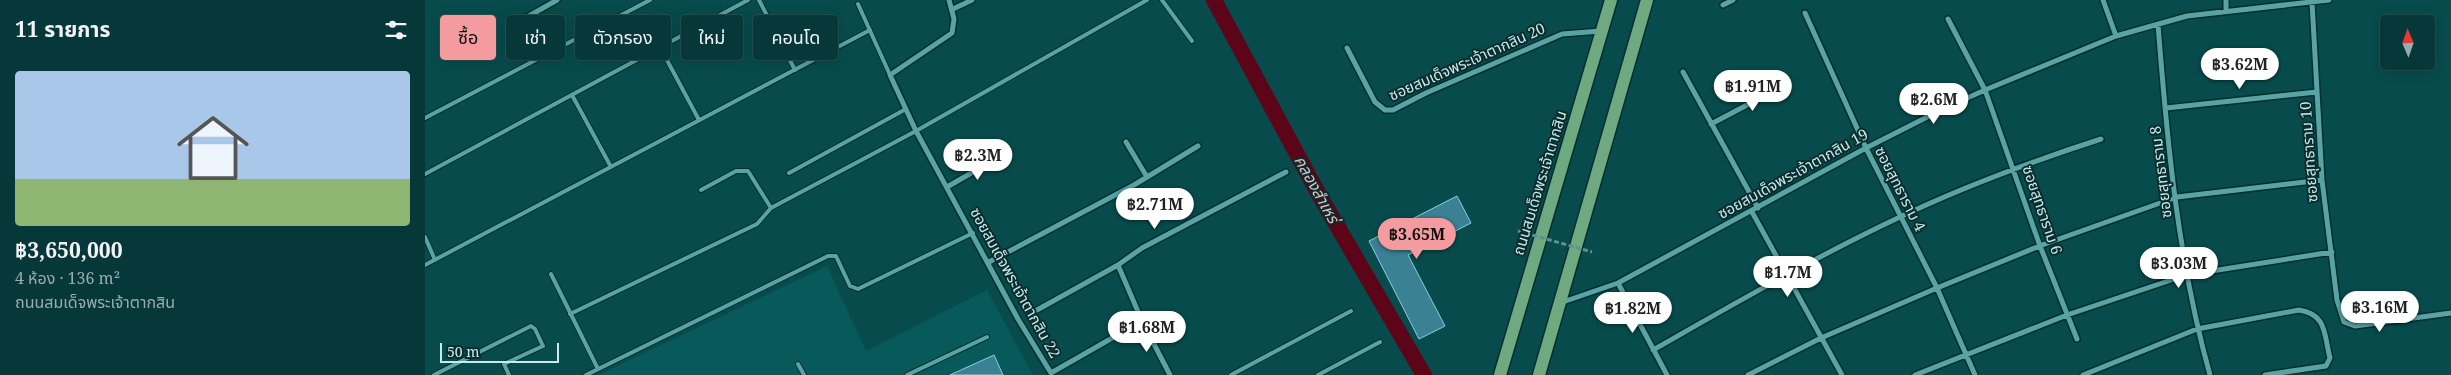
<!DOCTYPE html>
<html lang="th">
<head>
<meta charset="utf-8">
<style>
  body { margin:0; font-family:"Noto Serif","Noto Sans Thai",serif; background:#0f3f41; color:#f1f3f6; height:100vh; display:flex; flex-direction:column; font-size:19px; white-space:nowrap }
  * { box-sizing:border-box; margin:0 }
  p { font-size:16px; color:#98acae }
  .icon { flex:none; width:28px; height:28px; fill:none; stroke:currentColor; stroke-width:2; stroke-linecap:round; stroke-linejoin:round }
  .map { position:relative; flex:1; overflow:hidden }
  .panel { display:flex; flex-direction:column; background:#063839; width:425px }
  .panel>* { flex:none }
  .banner { position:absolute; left:15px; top:15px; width:475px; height:45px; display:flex; gap:10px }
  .needle { width:32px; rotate:358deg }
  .tools { position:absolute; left:1955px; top:15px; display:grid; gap:10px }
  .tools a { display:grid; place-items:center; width:55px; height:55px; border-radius:5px; background:#063839; box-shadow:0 2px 12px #0003,0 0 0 1px #275253; font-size:25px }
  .scale { position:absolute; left:15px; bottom:12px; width:119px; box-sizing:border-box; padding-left:5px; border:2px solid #c7ebeb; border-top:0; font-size:14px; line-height:18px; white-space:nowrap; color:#c7ebeb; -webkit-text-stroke:4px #0c2d2e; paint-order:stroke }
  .price { position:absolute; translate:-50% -42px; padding:0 11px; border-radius:18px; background:#fff; color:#222; font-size:16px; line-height:32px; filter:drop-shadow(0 1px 2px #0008) }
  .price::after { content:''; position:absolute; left:50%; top:30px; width:15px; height:11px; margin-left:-8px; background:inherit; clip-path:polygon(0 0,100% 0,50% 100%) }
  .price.selected { background:#f49b9f; color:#111 }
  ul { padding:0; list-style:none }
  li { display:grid; align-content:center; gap:10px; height:265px; padding:0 15px }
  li+li { border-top:1px solid #275253 }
  li span { display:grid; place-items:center; height:155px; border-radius:5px; color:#555 }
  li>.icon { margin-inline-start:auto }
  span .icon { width:90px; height:90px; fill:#fffc; stroke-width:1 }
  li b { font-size:21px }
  h2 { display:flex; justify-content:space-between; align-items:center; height:60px; padding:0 15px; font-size:21px }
  .chip { padding:0 18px; border-radius:5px; background:#063839; box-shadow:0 2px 12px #0003,0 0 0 1px #275253; font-size:18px; line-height:45px }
  .chip.selected { background:#f49b9f; color:#111 }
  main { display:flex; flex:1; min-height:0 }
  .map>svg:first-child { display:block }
  .built { fill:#08595a }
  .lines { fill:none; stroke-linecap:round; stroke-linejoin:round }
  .canal { stroke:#5c0418; stroke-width:16 }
  .building { fill:#3a8193; stroke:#88cfe2 }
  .service-casing { stroke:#022e2f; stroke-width:6 }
  .minor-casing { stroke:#022e2f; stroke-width:8 }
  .primary-casing { stroke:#022e2f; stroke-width:15 }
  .service { stroke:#58a4a5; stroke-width:4 }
  .minor { stroke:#58a4a5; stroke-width:5 }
  .primary { stroke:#6ea980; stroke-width:12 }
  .path-bridge { stroke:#5b9192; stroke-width:3; stroke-dasharray:5 2.5; stroke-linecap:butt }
  .labels { text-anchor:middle; stroke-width:4; stroke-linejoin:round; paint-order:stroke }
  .street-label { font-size:15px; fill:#c7ebeb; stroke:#0c2d2e }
  .water-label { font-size:16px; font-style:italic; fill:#f0bdbe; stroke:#0c2d2e }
</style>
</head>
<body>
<main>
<section class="panel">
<h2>11 รายการ<svg class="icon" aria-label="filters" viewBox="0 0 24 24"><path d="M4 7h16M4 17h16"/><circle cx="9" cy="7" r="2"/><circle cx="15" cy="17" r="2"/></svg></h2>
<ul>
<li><span style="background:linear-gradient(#a9c7e8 70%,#8fb573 0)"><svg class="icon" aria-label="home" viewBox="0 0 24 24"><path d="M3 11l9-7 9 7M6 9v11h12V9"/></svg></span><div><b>฿3,650,000</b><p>4 ห้อง · 136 m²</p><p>ถนนสมเด็จพระเจ้าตากสิน</p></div></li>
</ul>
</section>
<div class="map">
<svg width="2026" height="375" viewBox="0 0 2026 375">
  <rect width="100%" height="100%" fill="#084b4c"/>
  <path class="built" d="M 402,266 L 441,351 L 562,290 L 608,375 L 173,375 Z"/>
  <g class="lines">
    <path class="canal" d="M 789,0 L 893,193 L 999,375"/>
  </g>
  <path class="building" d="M 1032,196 L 1046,223 L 983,255 L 1020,326 L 994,339 L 944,241 Z
    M 569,355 L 578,375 L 525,375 Z"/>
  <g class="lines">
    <g class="service-casing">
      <path id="service" d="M 334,0 L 370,70
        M 737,0 L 767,41
        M 433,4 L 465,75
        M 235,47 L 274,120
        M 147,95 L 186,167
        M 0,118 L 225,0
        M 364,173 L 481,109
        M 0,174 L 323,0
        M 276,190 L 311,171 L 323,171 L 346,208
        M 0,237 L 10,260
        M 0,265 L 445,30
        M 126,274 L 173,369
        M 145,314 L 332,224 L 346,208 L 491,131 L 722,0
        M 373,364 L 379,375
        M 9,375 L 106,326 L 110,329 L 118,346 L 79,364 L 84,375
        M 161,375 L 403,256 L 411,256 L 425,286 L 433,289 L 548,233
        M 482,375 L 562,337
        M 806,375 L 926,311
        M 893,375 L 955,342"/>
    </g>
    <g class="minor-casing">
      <path id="minor" d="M 524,0 L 529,19 L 527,33 L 465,75 L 491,131 L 593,319 L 626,373 L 717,321
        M 1678,0 L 1691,36
        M 1801,0 L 1801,11
        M 1887,2 L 1897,180 L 1912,300 L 1919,322 L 1930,326 L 2026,313
        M 1298,5 L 1308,0
        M 528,9 L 547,0
        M 1380,13 L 1441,148 L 1512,288 L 1550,375
        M 1523,19 L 1560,90 L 1615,246 L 1652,339
        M 1733,24 C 1742,141 1753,261 1785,375
        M 88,25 L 132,0
        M 922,48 L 950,102 L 960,110 L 968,110 L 1001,93 L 1137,34 L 1176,31
        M 1258,72 L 1333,208
        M 1741,108 L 1892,92
        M 1286,124 L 1362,84
        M 701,142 L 722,177
        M 522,187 L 574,157
        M 1327,212 L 1417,375
        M 564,262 L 709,185 L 773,146
        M 693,265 L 717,321 L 745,375
        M 1193,283 L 1242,375
        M 1135,303 L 1193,283 L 1441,148 L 1520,108 L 1560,90 L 1691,36 L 1762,16 L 1904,0
        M 612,310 L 693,265 L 717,248 L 861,172
        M 1228,350 C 1309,304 1390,257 1475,217 C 1540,186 1608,161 1676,139
        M 1323,375 L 1396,338 L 1512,288 L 1617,245 L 1752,197 L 1897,180
        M 1490,375 L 1642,315 L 1761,275 L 1907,252
        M 1658,375 L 1772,329 L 1874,310 C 1902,314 1899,335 1905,358 L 1901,366 L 1840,375"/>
    </g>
    <g class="primary-casing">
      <path id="primary" d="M 1075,375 L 1186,0
        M 1114,375 L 1222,0"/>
    </g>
    <use href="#service" class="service"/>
    <use href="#minor" class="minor"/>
    <use href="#primary" class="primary"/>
    <path class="path-bridge" d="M 1093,231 L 1167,252"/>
  </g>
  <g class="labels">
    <g class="street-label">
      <text transform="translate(1042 62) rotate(-24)" y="5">ซอยสมเด็จพระเจ้าตากสิน 20</text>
      <text transform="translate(1884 152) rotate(-94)" y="5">ซอยสุทธาราม 10</text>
      <text transform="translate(1736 172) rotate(-97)" y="5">ซอยสุทธาราม 8</text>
      <text transform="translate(1368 174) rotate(-29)" y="5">ซอยสมเด็จพระเจ้าตากสิน 19</text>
      <text transform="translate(1115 183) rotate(-73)" y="5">ถนนสมเด็จพระเจ้าตากสิน</text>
      <text transform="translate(1475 189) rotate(63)" y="5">ซอยสุทธาราม 4</text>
      <text transform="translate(1617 210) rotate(71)" y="5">ซอยสุทธาราม 6</text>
      <text transform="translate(590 283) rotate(61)" y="5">ซอยสมเด็จพระเจ้าตากสิน 22</text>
    </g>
    <g class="water-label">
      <text transform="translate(892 189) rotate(61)" y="6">คลองสำเหร่</text>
    </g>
  </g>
</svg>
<div class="tools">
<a><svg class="needle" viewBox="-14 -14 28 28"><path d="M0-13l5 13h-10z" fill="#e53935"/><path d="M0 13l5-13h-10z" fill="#98acae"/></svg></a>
</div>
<div class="scale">50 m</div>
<b class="price" style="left:1815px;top:90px">฿3.62M</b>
<b class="price" style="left:1328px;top:112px">฿1.91M</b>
<b class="price" style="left:1509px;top:125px">฿2.6M</b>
<b class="price" style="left:553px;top:181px">฿2.3M</b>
<b class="price" style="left:730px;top:230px">฿2.71M</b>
<b class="price selected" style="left:992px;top:260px">฿3.65M</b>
<b class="price" style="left:1754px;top:289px">฿3.03M</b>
<b class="price" style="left:1363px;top:298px">฿1.7M</b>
<b class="price" style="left:1955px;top:333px">฿3.16M</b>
<b class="price" style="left:1208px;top:334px">฿1.82M</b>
<b class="price" style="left:722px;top:353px">฿1.68M</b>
<div class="banner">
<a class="chip selected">ซื้อ</a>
<a class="chip">เช่า</a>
<a class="chip">ตัวกรอง</a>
<a class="chip">ใหม่</a>
<a class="chip">คอนโด</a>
</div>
</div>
</main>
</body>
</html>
